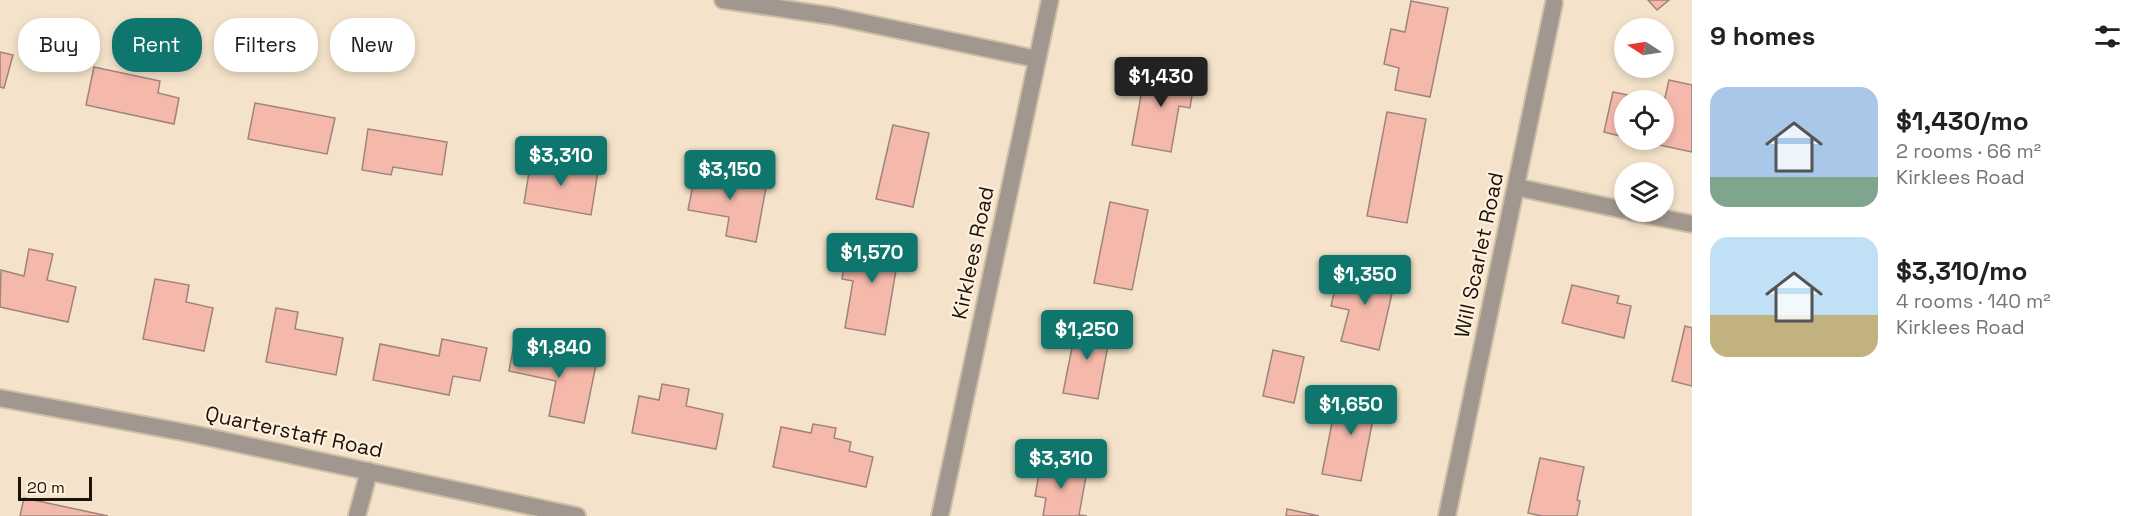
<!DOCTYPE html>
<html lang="en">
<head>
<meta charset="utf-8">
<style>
  body { margin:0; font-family:"Space Grotesk",sans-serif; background:#f6f6f6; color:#202124; height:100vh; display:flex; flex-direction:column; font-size:22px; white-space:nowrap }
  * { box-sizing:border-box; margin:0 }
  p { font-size:20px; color:#757577 }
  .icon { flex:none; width:33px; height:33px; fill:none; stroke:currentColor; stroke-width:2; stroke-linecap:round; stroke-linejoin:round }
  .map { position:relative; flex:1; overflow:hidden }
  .sheet { display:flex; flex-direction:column; background:#fff; width:450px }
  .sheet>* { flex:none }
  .guide { position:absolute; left:18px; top:18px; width:570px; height:54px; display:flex; gap:12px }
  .needle { width:39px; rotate:282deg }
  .buttons { position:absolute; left:1614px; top:18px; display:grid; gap:12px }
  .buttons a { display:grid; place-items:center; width:60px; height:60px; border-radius:50%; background:#fff; box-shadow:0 3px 9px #0003; font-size:30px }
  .scale { position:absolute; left:18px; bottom:15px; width:74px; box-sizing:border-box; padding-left:6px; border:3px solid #19130a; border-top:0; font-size:16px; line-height:21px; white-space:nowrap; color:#19130a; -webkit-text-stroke:4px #fef0dd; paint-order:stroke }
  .price { position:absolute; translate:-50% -51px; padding:0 14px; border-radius:6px; background:#0f766e; color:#fff; font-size:20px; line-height:39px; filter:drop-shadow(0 2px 3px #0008) }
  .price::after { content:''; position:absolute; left:50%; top:36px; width:18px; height:14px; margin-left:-9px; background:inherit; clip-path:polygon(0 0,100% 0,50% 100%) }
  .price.current { background:#222; color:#fff }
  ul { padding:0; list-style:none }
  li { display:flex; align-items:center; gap:18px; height:150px; padding:0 18px }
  li span { display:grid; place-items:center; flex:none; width:168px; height:120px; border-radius:18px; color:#555 }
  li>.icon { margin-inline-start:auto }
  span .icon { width:72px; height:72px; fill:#fffc; stroke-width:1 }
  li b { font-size:26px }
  h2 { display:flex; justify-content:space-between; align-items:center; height:72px; padding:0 18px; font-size:26px }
  .tag { padding:0 21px; border-radius:24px; background:#fff; box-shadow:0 3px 9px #0003; font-size:21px; line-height:54px }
  .tag.current { background:#0f766e; color:#fff }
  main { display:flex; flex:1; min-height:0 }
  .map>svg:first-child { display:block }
  .building { fill:#f4b9ab; stroke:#a0837c; stroke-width:1.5 }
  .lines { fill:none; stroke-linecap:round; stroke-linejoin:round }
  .minor-casing { stroke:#cdbea7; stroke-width:20 }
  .tertiary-casing { stroke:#cdbea7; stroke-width:20 }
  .minor { stroke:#a1978f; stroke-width:16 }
  .tertiary { stroke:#a1978f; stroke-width:16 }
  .labels { text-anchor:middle; stroke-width:4.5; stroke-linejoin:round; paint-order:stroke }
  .street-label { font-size:21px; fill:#19130a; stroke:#fef0dd }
</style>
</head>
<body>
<main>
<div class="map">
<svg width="1692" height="516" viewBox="0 0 1692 516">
  <rect width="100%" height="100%" fill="#f4e3ca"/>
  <path class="building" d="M 1648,0 L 1669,0 L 1657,10 Z
    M 1411,1 L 1448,8 L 1430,97 L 1395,90 L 1399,68 L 1384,64 L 1391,29 L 1405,32 Z
    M 0,52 L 13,55 L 4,88 L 0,87 Z
    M 94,67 L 160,81 L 158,93 L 179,98 L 174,124 L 86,105 Z
    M 1146,68 L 1195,77 L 1190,108 L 1179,106 L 1171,152 L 1132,145 Z
    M 1669,80 L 1692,85 L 1692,152 L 1636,140 L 1664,140 L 1664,102 Z
    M 1613,92 L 1651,100 L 1624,100 L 1624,137 L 1604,132 Z
    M 255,103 L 335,118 L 327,154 L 248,139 Z
    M 1387,112 L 1426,119 L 1407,223 L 1367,216 Z
    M 893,125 L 929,133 L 913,207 L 876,199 Z
    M 368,129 L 447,142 L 442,175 L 393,167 L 391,175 L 362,170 Z
    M 531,160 L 598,171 L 591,215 L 524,203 Z
    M 696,169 L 767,182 L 756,242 L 726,236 L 729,217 L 688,210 Z
    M 1110,202 L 1148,210 L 1132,290 L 1094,283 Z
    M 862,234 L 901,241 L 885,335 L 845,328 L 853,281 L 842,279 L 845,260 L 857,262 Z
    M 29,249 L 53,254 L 47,280 L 76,287 L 68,322 L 0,307 L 1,270 L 24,276 Z
    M 1359,267 L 1396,276 L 1379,350 L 1341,341 L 1349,310 L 1331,306 L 1338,275 L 1357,279 Z
    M 155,279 L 189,285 L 186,302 L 213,308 L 204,351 L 143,339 Z
    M 1572,285 L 1619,296 L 1617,303 L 1631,306 L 1624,338 L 1562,323 Z
    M 276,308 L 298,312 L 295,329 L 343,338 L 336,375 L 266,362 Z
    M 1077,322 L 1111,329 L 1098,399 L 1063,393 Z
    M 1685,326 L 1692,328 L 1692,386 L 1672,381 Z
    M 442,339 L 487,348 L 480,381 L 453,376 L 449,395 L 373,380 L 380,344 L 439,356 Z
    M 514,344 L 597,360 L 584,423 L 549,416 L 556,381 L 509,371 Z
    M 1273,350 L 1304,357 L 1294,403 L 1263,396 Z
    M 662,384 L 689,389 L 686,406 L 723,414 L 716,449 L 632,433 L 639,396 L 659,400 Z
    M 1351,388 L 1378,393 L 1361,481 L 1322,474 L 1335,407 L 1347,409 Z
    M 813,424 L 836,428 L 834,438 L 851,442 L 849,451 L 873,457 L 866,487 L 773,467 L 781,427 L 811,433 Z
    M 1540,458 L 1584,467 L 1577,500 L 1580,501 L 1577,516 L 1542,516 L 1528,513 Z
    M 1041,462 L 1087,471 L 1079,515 L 1087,516 L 1043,516 L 1046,498 L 1035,496 Z
    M 24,498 L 108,516 L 20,516 Z
    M 1287,509 L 1319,516 L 1286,516 Z"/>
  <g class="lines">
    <g class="minor-casing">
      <path id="minor" d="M 723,0 L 832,16 L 1037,59
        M 1516,187 L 1624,210
        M 1631,212 L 1692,224
        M 0,398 L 193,434 L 577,516
        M 357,516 L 369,471
        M 1447,516 L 1554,3"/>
    </g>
    <g class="tertiary-casing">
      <path id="tertiary" d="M 940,516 L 1050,0"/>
    </g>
    <use href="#minor" class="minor"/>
    <use href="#tertiary" class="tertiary"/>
  </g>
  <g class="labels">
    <g class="street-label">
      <text transform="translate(973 253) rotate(-78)" y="7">Kirklees Road</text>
      <text transform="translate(1479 255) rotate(-78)" y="7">Will Scarlet Road</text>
      <text transform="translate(294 432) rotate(12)" y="7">Quarterstaff Road</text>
    </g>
  </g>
</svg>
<div class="buttons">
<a><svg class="needle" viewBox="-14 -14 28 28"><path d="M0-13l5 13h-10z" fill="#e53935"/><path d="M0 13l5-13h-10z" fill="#757577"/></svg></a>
<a><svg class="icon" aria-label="locate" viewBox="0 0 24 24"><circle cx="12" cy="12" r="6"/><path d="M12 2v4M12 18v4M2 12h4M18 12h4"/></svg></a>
<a><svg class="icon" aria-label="layers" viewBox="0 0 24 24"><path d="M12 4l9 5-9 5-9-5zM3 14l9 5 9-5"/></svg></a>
</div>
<div class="scale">20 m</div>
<b class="price current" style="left:1161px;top:108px">$1,430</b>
<b class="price" style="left:561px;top:187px">$3,310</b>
<b class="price" style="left:730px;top:201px">$3,150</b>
<b class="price" style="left:872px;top:284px">$1,570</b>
<b class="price" style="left:1365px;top:306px">$1,350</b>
<b class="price" style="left:1087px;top:361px">$1,250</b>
<b class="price" style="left:559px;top:379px">$1,840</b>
<b class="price" style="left:1351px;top:436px">$1,650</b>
<b class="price" style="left:1061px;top:490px">$3,310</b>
<div class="guide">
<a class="tag">Buy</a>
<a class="tag current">Rent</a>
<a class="tag">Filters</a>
<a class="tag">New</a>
</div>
</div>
<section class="sheet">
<h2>9 homes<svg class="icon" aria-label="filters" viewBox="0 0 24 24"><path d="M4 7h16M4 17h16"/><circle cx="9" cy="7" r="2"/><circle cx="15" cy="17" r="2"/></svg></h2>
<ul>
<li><span style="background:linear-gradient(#a9c7e8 75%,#7fa58c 0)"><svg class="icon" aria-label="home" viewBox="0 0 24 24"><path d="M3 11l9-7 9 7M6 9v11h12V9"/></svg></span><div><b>$1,430/mo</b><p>2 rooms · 66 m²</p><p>Kirklees Road</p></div></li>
<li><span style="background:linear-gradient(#bfe0f5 65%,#c2b280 0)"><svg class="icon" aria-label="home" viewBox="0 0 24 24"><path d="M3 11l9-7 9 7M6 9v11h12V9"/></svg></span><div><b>$3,310/mo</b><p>4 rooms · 140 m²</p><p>Kirklees Road</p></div></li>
</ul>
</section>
</main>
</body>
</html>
